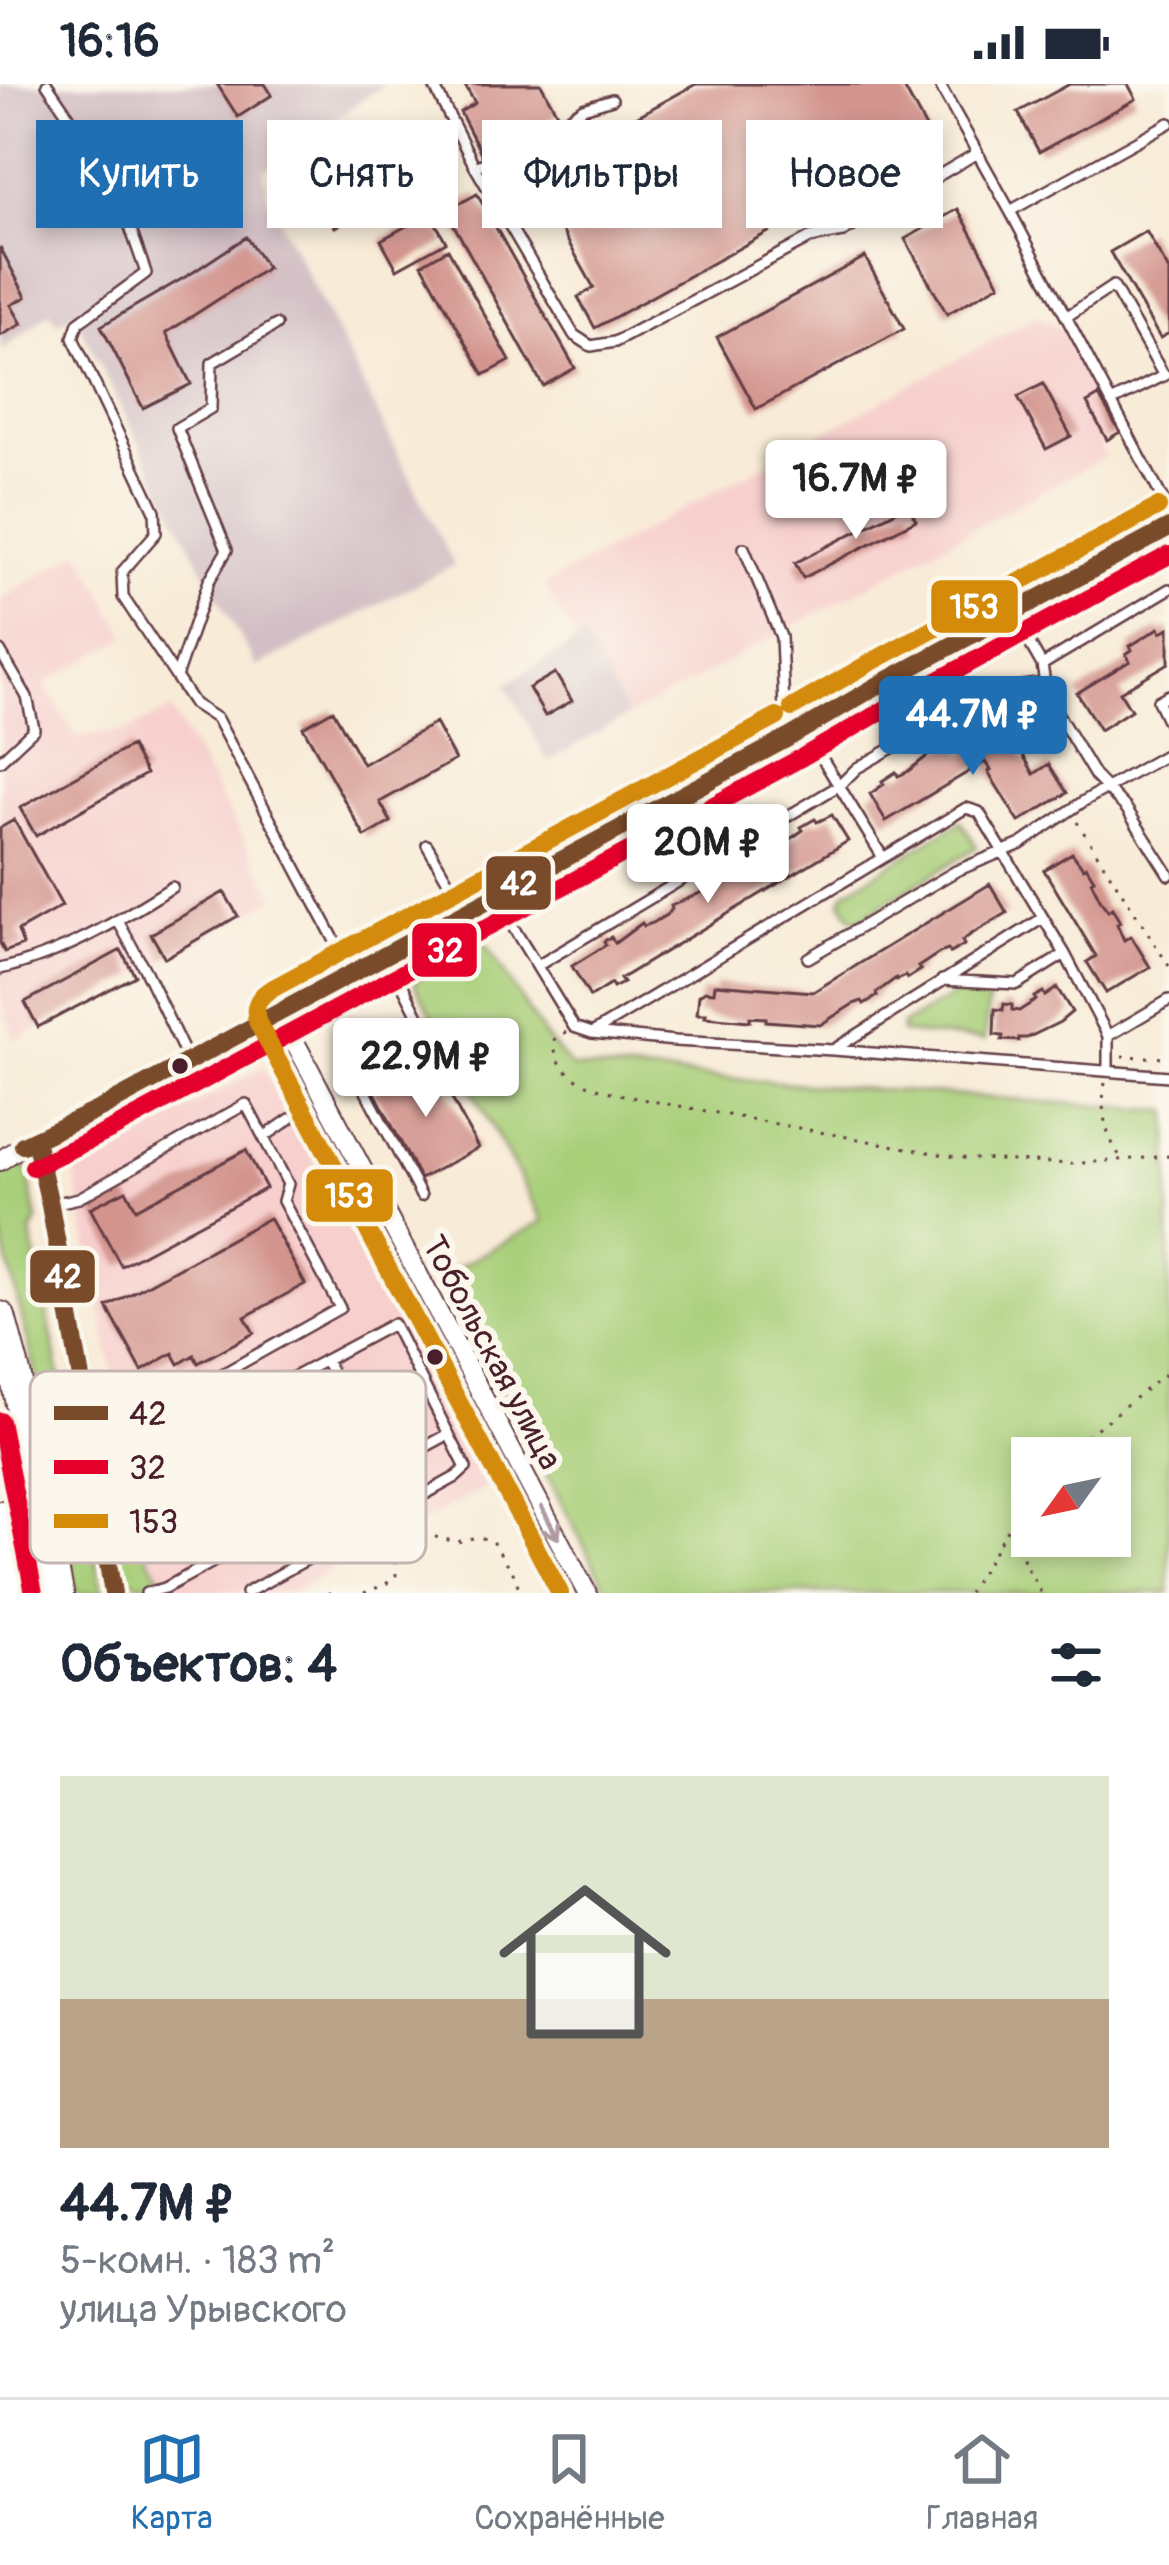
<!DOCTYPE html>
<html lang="ru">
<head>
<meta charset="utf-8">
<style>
  body { margin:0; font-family:Pangolin,sans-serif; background:#f2f2f3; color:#1f2937; height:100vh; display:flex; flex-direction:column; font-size:45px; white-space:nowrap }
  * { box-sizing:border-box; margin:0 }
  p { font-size:39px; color:#747a83 }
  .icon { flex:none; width:66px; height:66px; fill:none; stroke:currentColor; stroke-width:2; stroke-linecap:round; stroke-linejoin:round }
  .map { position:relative; height:1509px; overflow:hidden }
  .side { display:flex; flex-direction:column; background:#fff; flex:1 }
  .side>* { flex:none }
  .hud { position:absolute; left:36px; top:36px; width:1098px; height:108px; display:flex; gap:24px }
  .needle { width:78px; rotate:237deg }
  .tools { position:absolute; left:1011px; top:1353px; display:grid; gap:24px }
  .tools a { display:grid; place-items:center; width:120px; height:120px; border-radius:0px; background:#fff; box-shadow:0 6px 18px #0003; font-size:60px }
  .price { position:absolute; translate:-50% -102px; padding:0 27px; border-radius:12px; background:#fff; color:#222; font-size:39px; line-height:78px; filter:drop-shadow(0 3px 6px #0008) }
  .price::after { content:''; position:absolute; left:50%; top:72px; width:36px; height:27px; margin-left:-18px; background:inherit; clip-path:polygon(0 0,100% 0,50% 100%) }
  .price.on { background:#1f6fb2; color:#fff }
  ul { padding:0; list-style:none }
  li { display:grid; align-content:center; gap:24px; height:636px; padding:0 60px }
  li+li { border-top:3px solid #e0e1e3 }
  li span { display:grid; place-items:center; height:372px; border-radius:0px; color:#555 }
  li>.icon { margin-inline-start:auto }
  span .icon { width:216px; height:216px; fill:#fffc; stroke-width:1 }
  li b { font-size:51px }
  h2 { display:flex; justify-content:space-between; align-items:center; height:144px; padding:0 60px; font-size:51px }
  .chip { padding:0 42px; border-radius:0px; background:#fff; box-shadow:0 6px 18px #0003; font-size:42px; line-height:108px }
  .chip.on { background:#1f6fb2; color:#fff }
  .status { display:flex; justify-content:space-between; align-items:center; height:84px; padding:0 60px; background:#fff; direction:ltr }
  .status svg { height:33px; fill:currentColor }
  .dock { display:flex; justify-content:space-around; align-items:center; height:168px; border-top:3px solid #e0e1e3; background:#fff; font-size:33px; color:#747a83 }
  .dock a { display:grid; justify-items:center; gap:6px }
  .dock .on { color:#1f6fb2 }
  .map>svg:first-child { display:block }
  .built { fill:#f7d0ce }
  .industrial { fill:#d2bec4 }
  .green { fill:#a9cf79; stroke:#7a7752; stroke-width:3; fill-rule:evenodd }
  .building { fill:#d3948e }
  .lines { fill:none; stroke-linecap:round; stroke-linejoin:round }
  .service-casing { stroke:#643e45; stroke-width:14 }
  .minor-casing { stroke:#643e45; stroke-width:22 }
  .primary-casing { stroke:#643e45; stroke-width:34 }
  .path { stroke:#643e45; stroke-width:3; stroke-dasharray:3 9; stroke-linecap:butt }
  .service { stroke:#fff; stroke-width:9 }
  .minor { stroke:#fff; stroke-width:18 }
  .primary { stroke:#fff; stroke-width:30 }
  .bus-1-casing { stroke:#fbf7ec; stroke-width:27 }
  .bus-2-casing { stroke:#fbf7ec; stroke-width:27 }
  .bus-3-casing { stroke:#fbf7ec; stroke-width:27 }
  .bus-1 { stroke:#7a4b2a; stroke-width:18 }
  .bus-2 { stroke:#e4002b; stroke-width:18 }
  .bus-3 { stroke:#d48b09; stroke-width:18 }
  .oneway { stroke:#ae9aa0 }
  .bus-dot { fill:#4a1f2b; stroke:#fbf7ec; stroke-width:4.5 }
  .labels { text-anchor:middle; stroke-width:12; stroke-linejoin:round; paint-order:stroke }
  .street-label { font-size:33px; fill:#4a1f2b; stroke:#fbf7ec }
  .key { fill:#fbf7ec; stroke:#c6b6b2; stroke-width:3 }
  .key-label { font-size:33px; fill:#4a1f2b }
  .line-badge { stroke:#fbf7ec; stroke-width:4.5 }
  .badge-label { font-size:33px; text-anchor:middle; font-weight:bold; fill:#fff }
</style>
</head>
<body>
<div class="status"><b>16:16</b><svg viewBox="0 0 49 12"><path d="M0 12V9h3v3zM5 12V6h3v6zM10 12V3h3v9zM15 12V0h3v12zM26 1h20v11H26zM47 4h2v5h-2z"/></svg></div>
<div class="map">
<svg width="1169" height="1509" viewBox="0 0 1169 1509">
  <rect width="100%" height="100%" fill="#fbf7ec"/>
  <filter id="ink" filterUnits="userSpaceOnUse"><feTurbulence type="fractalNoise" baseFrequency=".00833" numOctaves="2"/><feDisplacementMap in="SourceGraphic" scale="24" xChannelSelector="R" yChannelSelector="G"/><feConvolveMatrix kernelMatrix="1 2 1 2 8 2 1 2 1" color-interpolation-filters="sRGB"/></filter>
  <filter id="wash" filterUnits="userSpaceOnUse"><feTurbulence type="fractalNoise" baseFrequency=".004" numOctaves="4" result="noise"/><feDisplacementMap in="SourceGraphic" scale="48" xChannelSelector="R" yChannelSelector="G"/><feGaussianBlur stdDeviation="2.7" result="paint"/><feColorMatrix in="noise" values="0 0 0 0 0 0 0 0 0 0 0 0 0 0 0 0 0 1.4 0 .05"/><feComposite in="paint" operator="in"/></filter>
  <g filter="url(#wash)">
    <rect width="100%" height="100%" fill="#f8ebd7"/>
    <path class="built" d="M 1037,232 L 1061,244 L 1099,312 L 1087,319 L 1107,356 L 1099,361 L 1105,373 L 628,632 L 584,554 L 576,558 L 544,501 Z
      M 80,467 L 127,553 L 45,599 L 76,652 L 125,647 L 171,626 L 276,813 L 146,888 L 15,956 L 0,915 L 0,516 Z
      M 263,984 L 392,1216 L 487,1403 L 289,1509 L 168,1509 L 161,1497 L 164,1495 L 147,1466 L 132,1388 L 156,1373 L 142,1348 L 129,1354 L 125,1352 L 74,1088 Z"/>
    <path class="industrial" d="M 0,0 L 384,0 L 263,87 L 269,115 L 454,481 L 257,583 L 209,497 L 74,230 L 58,239 L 50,228 L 0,268 Z
      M 584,553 L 628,632 L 548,677 L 506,600 Z"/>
    <path class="green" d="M 961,737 L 977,763 L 858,836 L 852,834 L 841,817 L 845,808 Z
      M 484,857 L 545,953 L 571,983 L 1169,1027 L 1169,1509 L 609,1509 L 442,1192 L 543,1137 L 414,898 ZM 1032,1374 L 1110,1374 L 1110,1452 L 1032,1452 Z
      M 963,906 L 989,908 L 985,956 L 901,949 L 902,941 Z
      M 12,1079 L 25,1082 L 28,1088 L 37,1137 L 31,1149 L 103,1509 L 75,1509 L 52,1354 L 0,1145 L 0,1087 Z
      M 131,1391 L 145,1468 L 161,1495 L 159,1499 C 144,1503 132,1498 120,1490 L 108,1422 Z"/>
    <g id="blocks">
      <path class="building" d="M 217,0 L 265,0 L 272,11 L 238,33 Z
        M 464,0 L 541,0 L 558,31 L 483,73 L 460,28 L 475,19 Z
        M 696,0 L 902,0 L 933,57 L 595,244 L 578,213 L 594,204 L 531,91 Z
        M 1070,0 L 1128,0 L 1136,15 L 1039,68 L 1018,28 Z
        M 316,71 L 352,133 L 335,143 L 298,82 Z
        M 477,110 L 575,284 L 543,302 L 446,127 Z
        M 958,125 L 1000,200 L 947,230 L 905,155 Z
        M 430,129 L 446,158 L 397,185 L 381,156 Z
        M 1146,147 L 1169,187 L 1169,249 L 1160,254 L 1110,168 Z
        M 246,153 L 267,184 L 166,249 L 191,300 L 143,324 L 101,242 L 192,189 Z
        M 0,163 L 26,213 L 11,221 L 22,240 L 0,252 Z
        M 448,165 L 510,277 L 484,291 L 422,180 Z
        M 865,173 L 904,245 L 756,325 L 717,253 Z
        M 1043,300 L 1071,352 L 1046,365 L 1018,313 Z
        M 1099,312 L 1120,348 L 1107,356 L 1087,319 Z
        M 908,421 L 916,436 L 803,494 L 795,479 Z
        M 1159,544 L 1161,548 L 1169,544 L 1169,579 L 1120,608 L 1131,626 L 1100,646 L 1077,609 L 1130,577 L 1126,570 L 1132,566 L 1130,562 Z
        M 555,589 L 572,617 L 545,632 L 529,604 Z
        M 333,626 L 363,680 L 435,639 L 455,676 L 380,718 L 391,738 L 365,753 L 303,643 Z
        M 1004,647 L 1008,654 L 1012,652 L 1034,690 L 1049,680 L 1067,709 L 1019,738 L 988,688 L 991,686 L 985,678 L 886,737 L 870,710 L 884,700 L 882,697 L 896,688 L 898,692 L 907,688 L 939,663 L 941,666 L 958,658 L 964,670 L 985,654 L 987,657 Z
        M 131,662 L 146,690 L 36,752 L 20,724 Z
        M 832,731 L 848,757 L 620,895 L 623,899 L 613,904 L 611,900 L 590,913 L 572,882 L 606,861 L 604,857 L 611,853 L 615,859 L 642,839 L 644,842 L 653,839 L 666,831 L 672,825 L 671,822 L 709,805 L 716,799 L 714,795 L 728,787 L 730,790 L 739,787 L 771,762 L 773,765 L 782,761 L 803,746 L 801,743 L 815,735 L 817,738 Z
        M 14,736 L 62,822 L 18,847 L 23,861 L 5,868 L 0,859 L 0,744 Z
        M 1072,769 L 1083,784 L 1086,782 L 1094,795 L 1091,797 L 1102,819 L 1108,827 L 1112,824 L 1120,838 L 1117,840 L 1124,856 L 1131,852 L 1150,883 L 1106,909 L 1087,878 L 1096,872 L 1044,786 Z
        M 990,800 L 1007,829 L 970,851 L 962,857 L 964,861 L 950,869 L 948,866 L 939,869 L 918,883 L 921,886 L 907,895 L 905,892 L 897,896 L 896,894 L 876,909 L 877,912 L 864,920 L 862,917 L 853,920 L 820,941 L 766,937 L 766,934 L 750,933 L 750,937 L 705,933 L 706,930 L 697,930 L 699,911 L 705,907 L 714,908 L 715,900 L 813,908 Z
        M 224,808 L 238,832 L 165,874 L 151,850 Z
        M 121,866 L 135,892 L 38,943 L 25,918 Z
        M 1057,904 L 1072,928 L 1060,938 L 1027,954 L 1019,954 L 1019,957 L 1002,956 L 1003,952 L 994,951 L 995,925 L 1003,926 L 1004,920 L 1012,921 L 1012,926 L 1019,927 L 1036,916 L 1034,913 L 1043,908 L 1045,912 Z
        M 432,977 L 478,1064 L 420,1095 L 374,1007 Z
        M 246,1066 L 266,1104 L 121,1182 L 90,1124 L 126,1106 L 136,1125 Z
        M 269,1134 L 305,1200 L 245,1233 L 254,1249 L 198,1279 L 194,1271 L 179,1280 L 173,1269 L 142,1287 L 107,1223 Z"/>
    </g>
  </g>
  <g filter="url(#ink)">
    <use href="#blocks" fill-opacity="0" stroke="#643e45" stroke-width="3"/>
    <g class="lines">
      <g class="service-casing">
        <path id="service" d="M 47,0 L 115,100 L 146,189 L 78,239 L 73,254 L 155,427 L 156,449 L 122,488 L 123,513 L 176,593
          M 433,0 L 475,83 L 574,251 L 591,262 L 615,258 L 810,154 L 843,148 L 977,69
          M 939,0 L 1010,127 L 1169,427
          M 475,83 L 534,57 L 583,24 L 612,15
          M 1010,127 L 1169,39
          M 1066,233 L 1113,202 L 1164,292
          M 276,241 L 212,279 L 211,324 L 177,344 L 227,466 L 209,497 L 176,593 L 194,620 L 217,635 L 352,889
          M 1111,318 L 1165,291
          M 744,464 L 781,553 L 784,625 L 788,654
          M 1012,529 L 1042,581 L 1047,612 L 1095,692 L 1126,724 L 1169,791
          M 0,567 L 27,613 L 34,645 L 0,677
          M 1042,581 L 1169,505
          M 1169,611 L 1158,617 L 1169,640
          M 804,645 L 882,772
          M 427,761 L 466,828
          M 494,812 L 574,943 L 592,949 L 675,957 L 833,966 L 1169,992
          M 118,837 L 146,888 L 188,976
          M 387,870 L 427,950 L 356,989 L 421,1112
          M 808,874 L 956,787 L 1021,760 L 1084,717 L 1169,669
          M 537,882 L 840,701 L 857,684 L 943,635 L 996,619 L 1023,602 L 1044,599
          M 0,885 C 61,871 119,837 172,803
          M 942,896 L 1017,900 L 1065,870
          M 592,949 L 966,724 L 979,728 L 1065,870 L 1108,952 L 1108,986
          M 1108,952 L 1169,916
          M 833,966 L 1043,834
          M 264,1053 L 290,1035
          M 52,1120 L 79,1114 L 246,1020 L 288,1100 L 283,1117 L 340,1224 L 201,1302 C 162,1308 127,1328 89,1339
          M 325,1276 L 384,1387
          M 161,1364 L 222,1473
          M 93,1392 L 128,1381 L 153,1368 L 393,1240 L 466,1384 L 456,1393 L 246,1509
          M 146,1509 L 165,1504 L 449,1350"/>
      </g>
      <g class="minor-casing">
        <path id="minor" d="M 279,928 L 587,1509
          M 35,1055 L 50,1121 L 89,1339 L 93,1392 L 113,1509
          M 0,1077 L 23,1061 L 102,1024 L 788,654 L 877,602 L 1169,444"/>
      </g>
      <g class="primary-casing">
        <path id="primary" d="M 0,1233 L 15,1289 L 58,1509
          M 0,1432 L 16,1509"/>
      </g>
      <path class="path" d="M 1077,738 L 1169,882
        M 566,948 L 554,956 C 554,1000 607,1007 641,1015 L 961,1074 L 1070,1080 L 1169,1072
        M 1122,972 L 1169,974
        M 1105,999 C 1100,1027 1105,1052 1122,1075
        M 61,1080 L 65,1071 L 174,1015 L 223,997 L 264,975 L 278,976 L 288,986 L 564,1509
        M 1059,1374 L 1169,1287
        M 1013,1439 L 1025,1481 L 1041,1509
        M 328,1509 L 331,1509
        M 364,1509 L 386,1500 L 396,1491 L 394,1465 L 406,1456 L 427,1451 L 457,1458 L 477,1453 L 491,1456 L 512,1486 L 521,1509
        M 968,1509 L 1032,1405"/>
      <use href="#service" class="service"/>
      <use href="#minor" class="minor"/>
      <use href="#primary" class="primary"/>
      <g class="bus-1-casing">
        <path id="bus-1" d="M 35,1055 L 50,1121 L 89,1339 L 93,1392 L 113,1509
          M 23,1061 L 102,1024 L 788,654 L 877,602 L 1169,444"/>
      </g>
      <g class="bus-2-casing">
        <path id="bus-2" d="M 33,1083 L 113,1045 L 799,675 L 889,623 L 1169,471
          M 0,1337 L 34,1509"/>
      </g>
      <g class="bus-3-casing">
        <path id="bus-3" d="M 792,624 L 866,581 L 1158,423
          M 560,1509 L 258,939 C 253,926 256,915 268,907 L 777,633"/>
      </g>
      <use href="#bus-1" class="bus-1"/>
      <use href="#bus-2" class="bus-2"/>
      <use href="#bus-3" class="bus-3"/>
    </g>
    <defs><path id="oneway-shaft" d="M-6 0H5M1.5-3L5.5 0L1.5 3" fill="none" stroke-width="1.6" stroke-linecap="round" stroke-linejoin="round" transform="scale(3)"/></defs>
    <use class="oneway" href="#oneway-shaft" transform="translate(550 1439) rotate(62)"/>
  </g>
  <g class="bus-dot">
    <circle cx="180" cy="982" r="10"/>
    <circle cx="435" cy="1273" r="10"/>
  </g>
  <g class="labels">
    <g class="street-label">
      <text transform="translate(493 1268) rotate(62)" y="12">Тобольская улица</text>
    </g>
  </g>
  <rect x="30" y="1287" width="396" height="192" rx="18" class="key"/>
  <rect x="54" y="1322" width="54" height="14" fill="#7a4b2a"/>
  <rect x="54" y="1376" width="54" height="14" fill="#e4002b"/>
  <rect x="54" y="1430" width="54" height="14" fill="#d48b09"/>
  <g class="key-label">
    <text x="129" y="1341">42</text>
    <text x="129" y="1395">32</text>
    <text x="129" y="1449">153</text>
  </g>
  <g class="line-badge">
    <rect x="929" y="494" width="91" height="57" rx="12" fill="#d48b09"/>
    <rect x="484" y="770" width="69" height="58" rx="12" fill="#7a4b2a"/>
    <rect x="410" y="837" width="69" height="58" rx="12" fill="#e4002b"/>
    <rect x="304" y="1083" width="91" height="57" rx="12" fill="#d48b09"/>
    <rect x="28" y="1164" width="69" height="57" rx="12" fill="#7a4b2a"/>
  </g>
  <g class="badge-label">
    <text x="974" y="534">153</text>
    <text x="519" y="811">42</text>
    <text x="445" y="878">32</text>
    <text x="349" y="1123">153</text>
    <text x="63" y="1204">42</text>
  </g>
</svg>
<div class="tools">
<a><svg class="needle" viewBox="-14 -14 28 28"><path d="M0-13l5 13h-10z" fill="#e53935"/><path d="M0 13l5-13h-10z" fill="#747a83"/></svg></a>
</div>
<b class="price" style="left:856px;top:458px">16.7M ₽</b>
<b class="price on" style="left:973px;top:694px">44.7M ₽</b>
<b class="price" style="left:708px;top:822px">20M ₽</b>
<b class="price" style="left:426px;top:1036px">22.9M ₽</b>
<div class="hud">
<a class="chip on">Купить</a>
<a class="chip">Снять</a>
<a class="chip">Фильтры</a>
<a class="chip">Новое</a>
</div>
</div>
<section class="side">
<h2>Объектов: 4<svg class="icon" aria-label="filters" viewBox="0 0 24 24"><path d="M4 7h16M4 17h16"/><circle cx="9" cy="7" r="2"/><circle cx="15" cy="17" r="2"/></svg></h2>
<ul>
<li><span style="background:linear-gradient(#dfe7d0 60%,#b9a48a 0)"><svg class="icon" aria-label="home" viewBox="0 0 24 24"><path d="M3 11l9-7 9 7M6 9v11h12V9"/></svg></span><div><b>44.7M ₽</b><p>5-комн. · 183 m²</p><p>улица Урывского</p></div></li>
</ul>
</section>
<nav class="dock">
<a class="on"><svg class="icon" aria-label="map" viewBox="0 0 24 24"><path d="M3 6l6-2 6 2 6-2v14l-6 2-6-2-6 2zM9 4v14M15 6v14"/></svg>Карта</a>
<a><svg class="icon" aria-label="saved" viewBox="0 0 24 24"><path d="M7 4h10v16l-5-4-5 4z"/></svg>Сохранённые</a>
<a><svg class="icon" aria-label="home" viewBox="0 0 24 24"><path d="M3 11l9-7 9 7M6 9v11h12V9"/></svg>Главная</a>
</nav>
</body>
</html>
